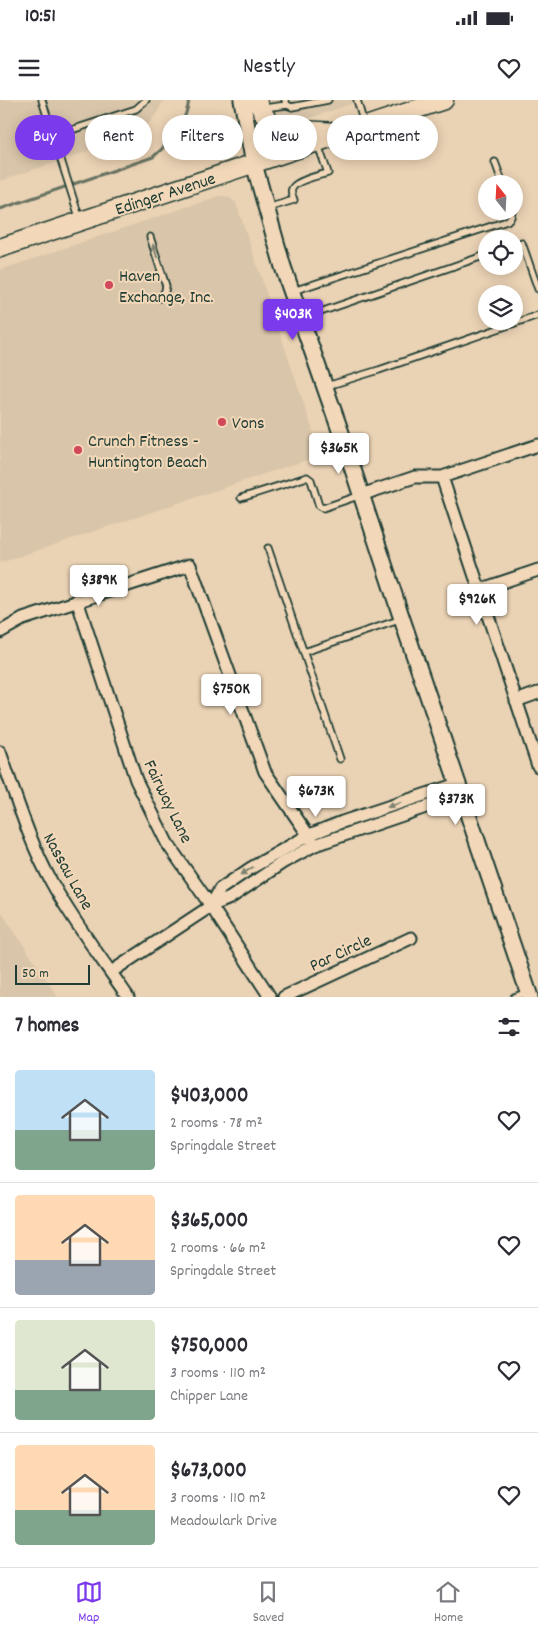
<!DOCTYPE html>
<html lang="en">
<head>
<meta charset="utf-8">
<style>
  body { margin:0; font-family:Dekko,sans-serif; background:#f7f7f7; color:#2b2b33; height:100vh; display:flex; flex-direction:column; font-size:19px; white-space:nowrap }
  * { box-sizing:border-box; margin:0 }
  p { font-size:16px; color:#7c7c81 }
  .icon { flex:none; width:28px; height:28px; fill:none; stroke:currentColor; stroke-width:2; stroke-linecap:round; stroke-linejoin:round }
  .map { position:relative; height:897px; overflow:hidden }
  .drawer { display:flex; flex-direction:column; background:#fff; flex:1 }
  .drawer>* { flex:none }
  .top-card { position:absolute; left:15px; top:15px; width:509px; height:45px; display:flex; gap:10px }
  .needle { width:32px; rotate:342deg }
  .tools { position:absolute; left:478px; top:75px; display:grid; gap:10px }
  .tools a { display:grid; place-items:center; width:45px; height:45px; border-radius:50%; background:#fff; box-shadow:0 2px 12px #0003; font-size:25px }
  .scale { position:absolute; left:15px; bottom:12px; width:75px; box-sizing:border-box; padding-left:5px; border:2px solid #1f3d34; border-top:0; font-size:14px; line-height:18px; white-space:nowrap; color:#1f3d34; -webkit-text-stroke:4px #f2d8b9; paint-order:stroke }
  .price { position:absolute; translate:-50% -42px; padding:0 11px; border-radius:5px; background:#fff; color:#222; font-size:16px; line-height:32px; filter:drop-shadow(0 1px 2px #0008) }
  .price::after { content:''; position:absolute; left:50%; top:30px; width:15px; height:11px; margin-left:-8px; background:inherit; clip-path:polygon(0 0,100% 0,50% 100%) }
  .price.on { background:#7c3aed; color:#fff }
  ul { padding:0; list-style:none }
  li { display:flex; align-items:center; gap:15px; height:125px; padding:0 15px }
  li+li { border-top:1px solid #e1e1e2 }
  li span { display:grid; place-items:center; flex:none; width:140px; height:100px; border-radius:5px; color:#555 }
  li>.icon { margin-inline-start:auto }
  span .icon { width:60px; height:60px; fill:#fffc; stroke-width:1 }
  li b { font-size:21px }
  h2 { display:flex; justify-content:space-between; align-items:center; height:60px; padding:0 15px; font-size:21px }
  .tag { padding:0 18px; border-radius:22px; background:#fff; box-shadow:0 2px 12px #0003; font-size:18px; line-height:45px }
  .tag.on { background:#7c3aed; color:#fff }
  .status { display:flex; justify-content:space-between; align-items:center; height:35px; padding:0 25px; background:#fff; direction:ltr }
  .status svg { height:14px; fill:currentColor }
  header { display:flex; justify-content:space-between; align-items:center; height:65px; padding:0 15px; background:#fff; font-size:22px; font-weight:600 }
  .menu { display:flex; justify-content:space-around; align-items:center; height:70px; border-top:1px solid #e1e1e2; background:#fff; font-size:14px; color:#7c7c81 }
  .menu a { display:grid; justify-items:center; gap:2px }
  .menu .on { color:#7c3aed }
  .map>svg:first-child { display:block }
  .built { fill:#d9c5a9 }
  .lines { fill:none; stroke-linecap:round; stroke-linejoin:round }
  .stream { stroke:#687362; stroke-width:3 }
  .service-casing { stroke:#1f3d34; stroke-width:9 }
  .minor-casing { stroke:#1f3d34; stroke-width:15 }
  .secondary-casing { stroke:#1f3d34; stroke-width:19 }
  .primary-casing { stroke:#1f3d34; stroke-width:21 }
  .service { stroke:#f2d8b9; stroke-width:5.5 }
  .minor { stroke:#f2d8b9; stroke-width:11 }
  .secondary { stroke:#f2d8b9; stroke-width:15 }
  .primary { stroke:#f2d8b9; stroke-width:18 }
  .oneway { fill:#7e8370 }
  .poi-dot { fill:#d1495b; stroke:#f2d8b9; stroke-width:2 }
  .labels { text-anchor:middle; stroke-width:4; stroke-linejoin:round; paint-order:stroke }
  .street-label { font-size:18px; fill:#1f3d34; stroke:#f2d8b9 }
  .poi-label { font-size:18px; fill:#1f3d34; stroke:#f2d8b9; text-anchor:start }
</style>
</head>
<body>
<div class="status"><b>10:51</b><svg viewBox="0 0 49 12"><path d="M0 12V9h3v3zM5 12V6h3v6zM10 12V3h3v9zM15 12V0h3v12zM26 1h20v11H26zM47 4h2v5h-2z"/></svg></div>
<header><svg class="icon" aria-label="menu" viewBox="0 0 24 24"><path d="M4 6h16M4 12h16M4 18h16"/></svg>Nestly<svg class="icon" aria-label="heart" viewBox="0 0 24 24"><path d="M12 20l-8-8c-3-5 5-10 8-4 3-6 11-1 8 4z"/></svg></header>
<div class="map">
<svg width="538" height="897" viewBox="0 0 538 897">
  <rect width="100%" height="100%" fill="#ead2b4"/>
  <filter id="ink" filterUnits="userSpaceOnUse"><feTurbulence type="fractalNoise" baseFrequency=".02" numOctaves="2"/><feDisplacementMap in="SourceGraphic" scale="10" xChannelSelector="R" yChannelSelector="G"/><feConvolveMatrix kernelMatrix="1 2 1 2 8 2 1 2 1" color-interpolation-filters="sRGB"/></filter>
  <g filter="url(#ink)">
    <path class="built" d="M 0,0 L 163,0 L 159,10 L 148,25 L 133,36 L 0,81 Z
      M 270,0 L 364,0 L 292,24 L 282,23 L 276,17 Z
      M 219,96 L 229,97 L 236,103 L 321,355 L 0,463 L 0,170 Z
      M 0,810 L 58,897 L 0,897 Z"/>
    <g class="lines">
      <path class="stream" d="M 0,109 L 153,57 C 171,42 186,24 189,0"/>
      <g class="service-casing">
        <path id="service" d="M 42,0 L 80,120
          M 285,0 L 287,5 L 292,7 L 328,0
          M 357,0 L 364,24
          M 264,8 L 287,5
          M 53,36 L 136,9 L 146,0
          M 495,62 L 503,84
          M 267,108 L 294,100 C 293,97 290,92 292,89 C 294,81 320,75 328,73 L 318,45
          M 150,137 L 166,186 L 165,191 L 160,198
          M 514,146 L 522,143 L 538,189
          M 293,191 L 507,121 L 511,117 L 512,111
          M 303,218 L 486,155
          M 327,286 L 379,270 L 538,215
          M 241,398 L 307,377 L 311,380 L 319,406 L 323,408 L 361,395
          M 268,448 L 340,659
          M 304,552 L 402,519
          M 514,897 L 528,892"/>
      </g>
      <g class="minor-casing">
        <path id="minor" d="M 442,377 L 538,666
          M 361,395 L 415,377 L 442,377 L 538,345
          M 479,490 L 538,470
          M 77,500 L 136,680 L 167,743 L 211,806 L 270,897
          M 0,532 L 23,519 L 190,465 L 265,672 L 315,745
          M 516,601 L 538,593
          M 0,652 C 16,697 29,741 52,783 C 74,823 102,859 128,897
          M 211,806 L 220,789 L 251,768 L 309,735 L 342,722 L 457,684
          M 111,872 L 211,806 L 230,798 L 282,763 L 315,745 L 461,695
          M 284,897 L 411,838"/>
      </g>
      <g class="secondary-casing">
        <path id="secondary" d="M 242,0 L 254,64 L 283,167 L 341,333 L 402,519 L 530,897"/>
      </g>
      <g class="primary-casing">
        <path id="primary" d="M 256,0 C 264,13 268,26 282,33 L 301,30 L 338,32
          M 0,148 L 444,0"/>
      </g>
      <use href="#service" class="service"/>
      <use href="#minor" class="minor"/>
      <use href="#secondary" class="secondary"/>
      <use href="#primary" class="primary"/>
    </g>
    <defs><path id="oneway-solid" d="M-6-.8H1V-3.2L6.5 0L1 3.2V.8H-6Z" transform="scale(1.25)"/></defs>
    <g class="oneway">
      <use href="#oneway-solid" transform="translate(155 151) rotate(-108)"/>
      <use href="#oneway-solid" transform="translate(394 705) rotate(162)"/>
      <use href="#oneway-solid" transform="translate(247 771) rotate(147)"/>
    </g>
  </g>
  <g class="poi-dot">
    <circle cx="109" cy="185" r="5"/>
    <circle cx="222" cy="322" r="5"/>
    <circle cx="78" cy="350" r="5"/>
  </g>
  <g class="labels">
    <g class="street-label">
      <text transform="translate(165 93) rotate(-18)" y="6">Edinger Avenue</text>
      <text transform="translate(169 701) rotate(64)" y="6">Fairway Lane</text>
      <text transform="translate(69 771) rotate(61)" y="6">Nassau Lane</text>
      <text transform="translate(340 852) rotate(-25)" y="6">Par Circle</text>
    </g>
    <g class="poi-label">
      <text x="119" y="181">Haven<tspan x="119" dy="21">Exchange, Inc.</tspan></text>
      <text x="232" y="328">Vons</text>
      <text x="88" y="346">Crunch Fitness -<tspan x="88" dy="21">Huntington Beach</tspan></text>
    </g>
  </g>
</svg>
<div class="tools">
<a><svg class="needle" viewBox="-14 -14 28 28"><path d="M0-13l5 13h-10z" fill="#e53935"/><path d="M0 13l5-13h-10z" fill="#7c7c81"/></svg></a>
<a><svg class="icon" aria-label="locate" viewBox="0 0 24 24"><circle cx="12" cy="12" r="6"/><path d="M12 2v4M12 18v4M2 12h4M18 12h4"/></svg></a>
<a><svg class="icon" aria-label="layers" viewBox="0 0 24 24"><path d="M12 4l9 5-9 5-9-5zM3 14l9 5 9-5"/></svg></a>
</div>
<div class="scale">50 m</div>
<b class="price on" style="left:293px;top:241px">$403K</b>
<b class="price" style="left:339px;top:375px">$365K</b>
<b class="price" style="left:99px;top:507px">$389K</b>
<b class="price" style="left:477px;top:526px">$926K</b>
<b class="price" style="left:231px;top:616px">$750K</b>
<b class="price" style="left:316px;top:718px">$673K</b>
<b class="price" style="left:456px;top:726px">$373K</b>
<div class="top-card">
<a class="tag on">Buy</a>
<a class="tag">Rent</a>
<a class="tag">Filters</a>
<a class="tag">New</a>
<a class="tag">Apartment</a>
</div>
</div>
<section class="drawer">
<h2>7 homes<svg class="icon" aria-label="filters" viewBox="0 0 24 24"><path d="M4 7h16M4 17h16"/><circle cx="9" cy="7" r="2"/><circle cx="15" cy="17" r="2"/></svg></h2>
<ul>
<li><span style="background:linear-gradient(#bfe0f5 60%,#7fa58c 0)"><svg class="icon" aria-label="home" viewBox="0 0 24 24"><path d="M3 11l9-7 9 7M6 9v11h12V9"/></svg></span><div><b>$403,000</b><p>2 rooms · 78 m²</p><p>Springdale Street</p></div><svg class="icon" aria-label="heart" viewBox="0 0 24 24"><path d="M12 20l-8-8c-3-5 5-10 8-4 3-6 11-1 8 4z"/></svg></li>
<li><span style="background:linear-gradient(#ffd9b3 65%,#9aa5b1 0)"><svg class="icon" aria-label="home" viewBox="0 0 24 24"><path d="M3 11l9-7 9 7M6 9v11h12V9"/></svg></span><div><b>$365,000</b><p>2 rooms · 66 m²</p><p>Springdale Street</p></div><svg class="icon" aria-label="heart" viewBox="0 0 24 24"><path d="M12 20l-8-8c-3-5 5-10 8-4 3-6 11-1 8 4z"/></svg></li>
<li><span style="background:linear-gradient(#dfe7d0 70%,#7fa58c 0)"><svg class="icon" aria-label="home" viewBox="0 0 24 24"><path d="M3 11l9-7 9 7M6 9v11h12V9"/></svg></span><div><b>$750,000</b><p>3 rooms · 110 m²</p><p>Chipper Lane</p></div><svg class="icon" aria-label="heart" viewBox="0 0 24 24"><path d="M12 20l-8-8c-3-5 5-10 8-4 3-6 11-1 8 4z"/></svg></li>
<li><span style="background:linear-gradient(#ffd9b3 65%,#7fa58c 0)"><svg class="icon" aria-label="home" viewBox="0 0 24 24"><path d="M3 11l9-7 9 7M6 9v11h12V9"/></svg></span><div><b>$673,000</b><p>3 rooms · 110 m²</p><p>Meadowlark Drive</p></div><svg class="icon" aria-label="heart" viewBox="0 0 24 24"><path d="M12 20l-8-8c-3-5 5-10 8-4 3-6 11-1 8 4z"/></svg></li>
</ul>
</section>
<nav class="menu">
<a class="on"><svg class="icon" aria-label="map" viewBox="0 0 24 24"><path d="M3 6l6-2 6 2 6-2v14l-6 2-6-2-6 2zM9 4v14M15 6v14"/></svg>Map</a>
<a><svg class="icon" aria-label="saved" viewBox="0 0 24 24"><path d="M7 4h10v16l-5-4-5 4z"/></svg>Saved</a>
<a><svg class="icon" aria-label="home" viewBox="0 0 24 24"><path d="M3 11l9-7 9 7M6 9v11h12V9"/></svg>Home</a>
</nav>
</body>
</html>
